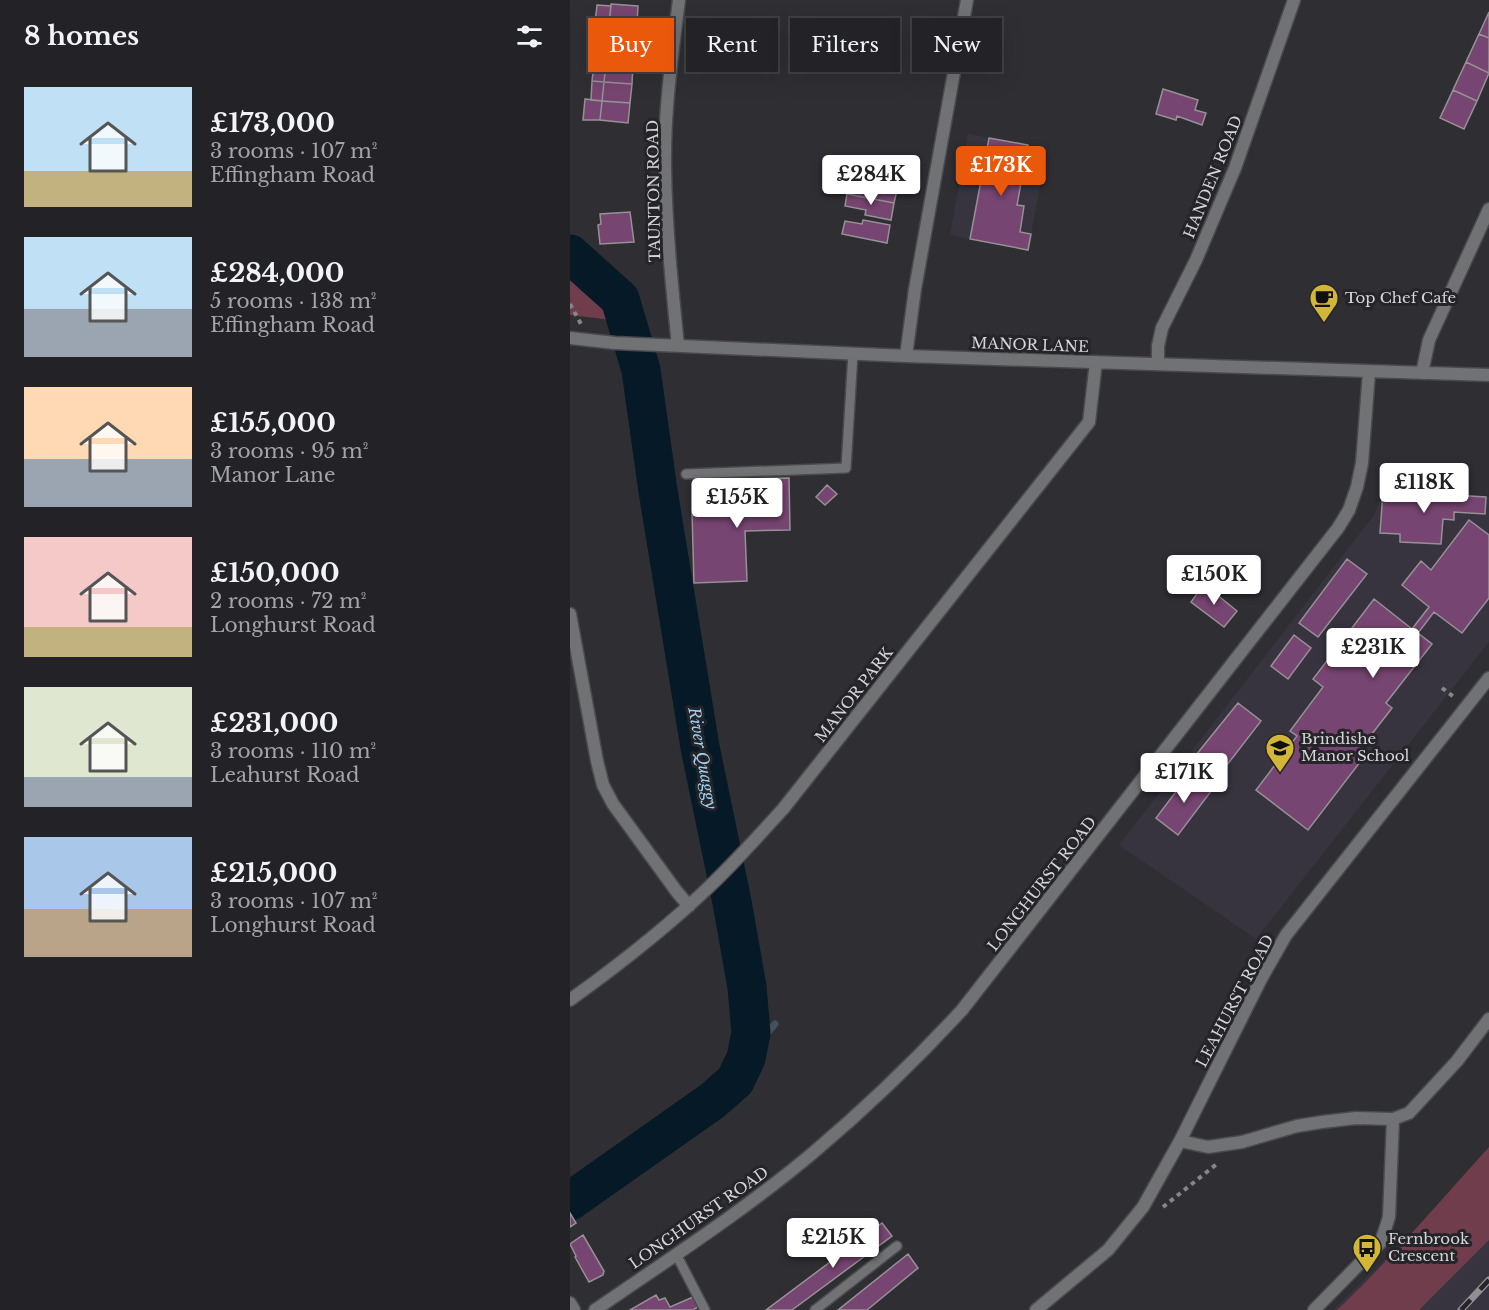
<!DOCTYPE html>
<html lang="en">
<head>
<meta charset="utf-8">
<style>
  body { margin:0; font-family:"Libre Baskerville",serif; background:#2b2a2e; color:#f1f3f6; height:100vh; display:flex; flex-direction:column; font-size:22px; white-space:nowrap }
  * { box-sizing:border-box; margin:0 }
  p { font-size:20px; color:#a3a4a7 }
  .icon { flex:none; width:33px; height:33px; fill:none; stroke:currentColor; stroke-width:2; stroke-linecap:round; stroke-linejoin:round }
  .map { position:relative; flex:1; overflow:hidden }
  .panel { display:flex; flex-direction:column; background:#232226; width:570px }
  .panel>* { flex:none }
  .hud { position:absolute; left:18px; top:18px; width:570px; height:54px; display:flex; gap:12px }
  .price { position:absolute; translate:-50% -51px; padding:0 14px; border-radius:6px; background:#fff; color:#222; font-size:20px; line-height:39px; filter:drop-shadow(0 2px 3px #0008) }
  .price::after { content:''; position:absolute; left:50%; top:36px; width:18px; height:14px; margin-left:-9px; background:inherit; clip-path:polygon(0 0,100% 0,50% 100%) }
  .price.active { background:#ea580c; color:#fff }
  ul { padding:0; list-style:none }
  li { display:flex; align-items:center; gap:18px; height:150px; padding:0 24px }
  li span { display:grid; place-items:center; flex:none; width:168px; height:120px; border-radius:0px; color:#555 }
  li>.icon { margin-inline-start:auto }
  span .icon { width:72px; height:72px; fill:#fffc; stroke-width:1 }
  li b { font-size:26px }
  h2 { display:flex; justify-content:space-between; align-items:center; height:72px; padding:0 24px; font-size:26px }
  .chip { padding:0 21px; border-radius:0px; background:#232226; box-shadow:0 6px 24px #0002,0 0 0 2px #403f43; font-size:21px; line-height:54px }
  .chip.active { background:#ea580c; color:#fff }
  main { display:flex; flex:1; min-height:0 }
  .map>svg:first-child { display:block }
  .built { fill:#38343f }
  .green { fill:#6f3d4b }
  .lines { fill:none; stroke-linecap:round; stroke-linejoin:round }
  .stream { stroke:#43515b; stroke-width:7 }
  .river { stroke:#051926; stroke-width:39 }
  .building { fill:#774571; stroke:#969195; stroke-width:1.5 }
  .service-casing { stroke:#4a494d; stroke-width:12 }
  .minor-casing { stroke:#4a494d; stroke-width:15 }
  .path { stroke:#868589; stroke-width:4; stroke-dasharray:4.5 4.5; stroke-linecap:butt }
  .service { stroke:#717274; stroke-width:9 }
  .minor { stroke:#717274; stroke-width:12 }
  .rail-casing { stroke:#908f92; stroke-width:7 }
  .rail { stroke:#252429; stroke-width:4.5; stroke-dasharray:14; stroke-linecap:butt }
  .labels { text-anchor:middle; stroke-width:6; stroke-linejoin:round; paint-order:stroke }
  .street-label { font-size:15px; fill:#d5d4d7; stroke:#252429 }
  .poi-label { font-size:15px; fill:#d5d4d7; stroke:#252429; text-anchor:start }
  .water-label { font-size:16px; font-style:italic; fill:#9bcff2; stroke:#252429 }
</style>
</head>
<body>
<main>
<section class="panel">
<h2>8 homes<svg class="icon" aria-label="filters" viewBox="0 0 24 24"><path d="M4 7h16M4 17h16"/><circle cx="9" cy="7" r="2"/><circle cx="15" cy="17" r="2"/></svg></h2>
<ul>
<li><span style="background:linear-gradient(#bfe0f5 70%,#c2b280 0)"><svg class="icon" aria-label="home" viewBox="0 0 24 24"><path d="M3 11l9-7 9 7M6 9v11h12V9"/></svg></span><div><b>£173,000</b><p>3 rooms · 107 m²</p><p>Effingham Road</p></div></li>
<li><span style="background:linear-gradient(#bfe0f5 60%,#9aa5b1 0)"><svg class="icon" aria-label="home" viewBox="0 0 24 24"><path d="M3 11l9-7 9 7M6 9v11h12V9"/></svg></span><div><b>£284,000</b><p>5 rooms · 138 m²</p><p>Effingham Road</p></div></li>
<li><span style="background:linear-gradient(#ffd9b3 60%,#9aa5b1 0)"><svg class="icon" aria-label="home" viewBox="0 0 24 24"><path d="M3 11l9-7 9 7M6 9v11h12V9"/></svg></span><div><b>£155,000</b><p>3 rooms · 95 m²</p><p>Manor Lane</p></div></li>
<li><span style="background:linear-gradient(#f6c9c9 75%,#c2b280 0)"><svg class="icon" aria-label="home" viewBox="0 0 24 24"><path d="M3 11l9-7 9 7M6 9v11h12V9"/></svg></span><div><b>£150,000</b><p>2 rooms · 72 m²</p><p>Longhurst Road</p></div></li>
<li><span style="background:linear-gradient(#dfe7d0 75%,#9aa5b1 0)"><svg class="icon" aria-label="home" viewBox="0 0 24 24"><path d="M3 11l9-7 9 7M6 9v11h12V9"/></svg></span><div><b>£231,000</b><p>3 rooms · 110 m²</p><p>Leahurst Road</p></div></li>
<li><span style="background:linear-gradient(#a9c7e8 60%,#b9a48a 0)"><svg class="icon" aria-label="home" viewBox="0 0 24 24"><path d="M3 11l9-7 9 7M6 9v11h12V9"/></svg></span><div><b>£215,000</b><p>3 rooms · 107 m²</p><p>Longhurst Road</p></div></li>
</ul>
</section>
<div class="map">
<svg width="919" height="1310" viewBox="0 0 919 1310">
  <rect width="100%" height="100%" fill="#2f2e33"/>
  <path class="built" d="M 398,134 L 477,149 L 458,250 L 380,235 Z
    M 813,491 L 919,497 L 919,642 L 686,939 L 549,845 L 804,515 Z
    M 919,1147 L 919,1310 L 763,1310 L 854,1221 Z"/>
  <path class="green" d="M 0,264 L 26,286 L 42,308 L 41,320 L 0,315 Z
    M 919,1147 L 919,1240 L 849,1310 L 767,1310 C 821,1259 869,1202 919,1147 Z"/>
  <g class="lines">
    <path class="stream" d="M 176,1058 L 205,1024"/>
    <path class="river" d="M 0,254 L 50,299 L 71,370 L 88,491 L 130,747 L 162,902 L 177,987 L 181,1033 L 176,1058 L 165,1081 L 142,1101 L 0,1201"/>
  </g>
  <path class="building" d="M 41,4 L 68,6 L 67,25 L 39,24 Z
    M 27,5 L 41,6 L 39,24 L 25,23 Z
    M 919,12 L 919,38 L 909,34 Z
    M 25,23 L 39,24 L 38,35 L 25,34 Z
    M 39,24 L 67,25 L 65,46 L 37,43 Z
    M 909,34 L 919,38 L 919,73 L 896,62 Z
    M 37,43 L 65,46 L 63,65 L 36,64 Z
    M 896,62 L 919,73 L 907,101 L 883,90 Z
    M 24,63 L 36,64 L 34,82 L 22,81 Z
    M 36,64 L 63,65 L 62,84 L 34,82 Z
    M 22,81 L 34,82 L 32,101 L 21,100 Z
    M 34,82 L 62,84 L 60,103 L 32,101 Z
    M 593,89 L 628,100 L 625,110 L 636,113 L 632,125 L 607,116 L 606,120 L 586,114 Z
    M 883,90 L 907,101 L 894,129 L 870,118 Z
    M 15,99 L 32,101 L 30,120 L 13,120 Z
    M 32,101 L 60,103 L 58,123 L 30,120 Z
    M 419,138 L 458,145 L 447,205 L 454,206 L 450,232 L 461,234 L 458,250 L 400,239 Z
    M 302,181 L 328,186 L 324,203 L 277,194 L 279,182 L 301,186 Z
    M 277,194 L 324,203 L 321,220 L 295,215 L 296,210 L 275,206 Z
    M 60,212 L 64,242 L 30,244 L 28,225 L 31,224 L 30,214 Z
    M 293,220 L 320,225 L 317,243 L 272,234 L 275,221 L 292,224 Z
    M 219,478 L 220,530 L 175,531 L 177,581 L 124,583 L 122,513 L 144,512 L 144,501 L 171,500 L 170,479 Z
    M 257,485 L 267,494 L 255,505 L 246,497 Z
    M 813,491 L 916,497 L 915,514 L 884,512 L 884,520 L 873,519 L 871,544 L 830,542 L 830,534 L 810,533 Z
    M 899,520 L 919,535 L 919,598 L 892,633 L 864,612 L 848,633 L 862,644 L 816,703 L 822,708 L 791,748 L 797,753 L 738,830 L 686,790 L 727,736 L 720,731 L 753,687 L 743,679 L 804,599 L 842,629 L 859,607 L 832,585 L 851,561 L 861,570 Z
    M 777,559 L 797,574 L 748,637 L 729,623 Z
    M 634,584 L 667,611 L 654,627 L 621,602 Z
    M 724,635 L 741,648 L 718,679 L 701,666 Z
    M 668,703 L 691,721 L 650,774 L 626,755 Z
    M 620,773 L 642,790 L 608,835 L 586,818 Z
    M 0,1213 L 6,1223 L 0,1227 Z
    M 312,1223 L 322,1236 L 222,1310 L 196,1310 Z
    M 13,1235 L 34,1271 L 33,1275 L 19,1282 L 5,1257 L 6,1256 L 0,1244 Z
    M 338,1254 L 348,1268 L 297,1310 L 268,1310 Z
    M 86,1295 L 89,1300 L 95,1298 L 100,1307 L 123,1297 L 128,1307 L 123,1310 L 60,1310 Z"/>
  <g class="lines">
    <g class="service-casing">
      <path id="service" d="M 116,474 L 276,468 L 283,353
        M 106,1254 L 135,1310
        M 245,1310 L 327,1246"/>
    </g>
    <g class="minor-casing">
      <path id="minor" d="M 0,338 L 45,343 L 336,356 L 919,375
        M 108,346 C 102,287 96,228 95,168 C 94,112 102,56 109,0
        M 336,356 L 345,289 L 397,0
        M 588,364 L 588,346 L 592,328 L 626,260 L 665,168 L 724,0
        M 852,373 L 859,340 L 919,209
        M 0,614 L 27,761 L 33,785 L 43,804 L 107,892 L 119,906
        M 0,1000 C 50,964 99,926 143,883 C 168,859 190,834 213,809 L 519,422 L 526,362
        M 610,1141 L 638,1147 L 672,1142 L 727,1126 L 752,1122 L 786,1118 L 823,1119 L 839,1113 L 887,1061 L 919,1019
        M 0,1303 L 4,1310
        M 25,1310 C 99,1259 175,1210 244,1152 C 296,1108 346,1060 392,1010 L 768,528 L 779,510 L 787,487 L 792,463 L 799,372
        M 466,1310 L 538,1250 L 573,1207 L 610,1141 L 691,979 L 716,935 L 919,678
        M 744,1310 L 811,1242 L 819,1217 L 823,1119"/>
    </g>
    <path class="path" d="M 0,304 L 11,324
      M 872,688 L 884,697
      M 593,1207 L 648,1163"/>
    <use href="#service" class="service"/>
    <use href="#minor" class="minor"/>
    <g class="rail-casing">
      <path id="rail" d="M 891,1310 L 919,1280"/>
    </g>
    <use href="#rail" class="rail"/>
  </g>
  <defs>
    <g id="cafe-pin" transform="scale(1.5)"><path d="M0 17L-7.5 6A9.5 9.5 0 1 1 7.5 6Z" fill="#d3b635" stroke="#252429"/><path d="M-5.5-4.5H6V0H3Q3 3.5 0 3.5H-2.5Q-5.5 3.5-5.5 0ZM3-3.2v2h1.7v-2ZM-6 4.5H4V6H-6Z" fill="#111"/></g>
    <g id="school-pin" transform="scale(1.5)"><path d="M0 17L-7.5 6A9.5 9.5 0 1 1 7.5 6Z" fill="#d3b635" stroke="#252429"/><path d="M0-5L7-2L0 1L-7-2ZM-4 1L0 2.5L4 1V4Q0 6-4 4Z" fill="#111"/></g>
    <g id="bus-pin" transform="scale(1.5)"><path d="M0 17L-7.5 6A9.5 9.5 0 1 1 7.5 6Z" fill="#d3b635" stroke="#252429"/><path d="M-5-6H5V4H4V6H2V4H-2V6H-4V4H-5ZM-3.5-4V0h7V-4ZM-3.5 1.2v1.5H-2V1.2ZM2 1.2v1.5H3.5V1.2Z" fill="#111"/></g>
  </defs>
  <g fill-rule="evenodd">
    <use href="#cafe-pin" x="754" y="298"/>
    <use href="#school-pin" x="710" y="748"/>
    <use href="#bus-pin" x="797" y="1248"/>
  </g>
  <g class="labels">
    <g class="street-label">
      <text transform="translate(643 177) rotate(-68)" y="5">HANDEN ROAD</text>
      <text transform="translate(84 191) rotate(-91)" y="5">TAUNTON ROAD</text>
      <text transform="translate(460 345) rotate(2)" y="5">MANOR LANE</text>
      <text transform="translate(284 695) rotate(-52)" y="5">MANOR PARK</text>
      <text transform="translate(472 884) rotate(-52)" y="5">LONGHURST ROAD</text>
      <text transform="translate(665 1001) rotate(-62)" y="5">LEAHURST ROAD</text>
      <text transform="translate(129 1218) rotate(-35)" y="5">LONGHURST ROAD</text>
    </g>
    <g class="poi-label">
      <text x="775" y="303">Top Chef Cafe</text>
      <text x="731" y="744">Brindishe<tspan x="731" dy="17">Manor School</tspan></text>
      <text x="818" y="1244">Fernbrook<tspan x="818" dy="17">Crescent</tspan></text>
    </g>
    <g class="water-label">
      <text transform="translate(133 758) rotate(80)" y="6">River Quaggy</text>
    </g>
  </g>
</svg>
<b class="price active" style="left:431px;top:197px">£173K</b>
<b class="price" style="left:301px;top:206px">£284K</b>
<b class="price" style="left:854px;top:514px">£118K</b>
<b class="price" style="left:167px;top:529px">£155K</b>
<b class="price" style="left:644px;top:606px">£150K</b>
<b class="price" style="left:803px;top:679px">£231K</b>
<b class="price" style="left:614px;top:804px">£171K</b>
<b class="price" style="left:263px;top:1269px">£215K</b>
<div class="hud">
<a class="chip active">Buy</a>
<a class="chip">Rent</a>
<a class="chip">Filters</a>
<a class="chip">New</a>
</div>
</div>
</main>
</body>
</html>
